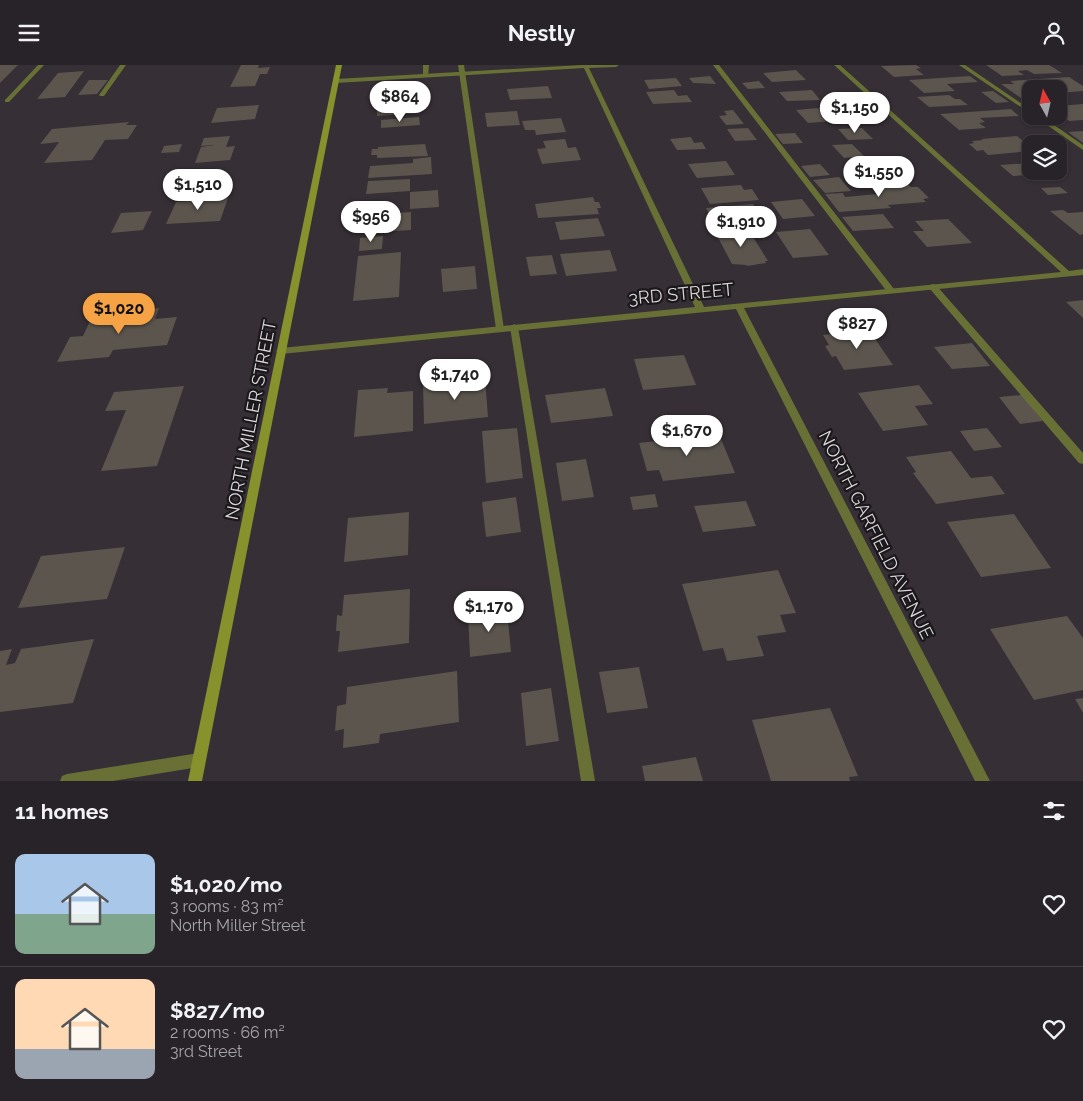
<!DOCTYPE html>
<html lang="en">
<head>
<meta charset="utf-8">
<style>
  body { margin:0; font-family:Raleway,sans-serif; background:#302b30; color:#f1f3f6; height:100vh; display:flex; flex-direction:column; font-size:19px; white-space:nowrap }
  * { box-sizing:border-box; margin:0 }
  p { font-size:16px; color:#a5a4a8 }
  .icon { flex:none; width:28px; height:28px; fill:none; stroke:currentColor; stroke-width:2; stroke-linecap:round; stroke-linejoin:round }
  .map { position:relative; height:716px; overflow:hidden }
  .details { display:flex; flex-direction:column; background:#282328; flex:1 }
  .details>* { flex:none }
  .needle { width:32px; rotate:352deg }
  .fabs { position:absolute; left:1022px; top:15px; display:grid; gap:10px }
  .fabs a { display:grid; place-items:center; width:45px; height:45px; border-radius:10px; background:#282328; box-shadow:0 1px 4px #0004,0 0 0 1px #444045; font-size:25px }
  .price { position:absolute; translate:-50% -42px; padding:0 11px; border-radius:18px; background:#fff; color:#222; font-size:16px; line-height:32px; filter:drop-shadow(0 1px 2px #0008) }
  .price::after { content:''; position:absolute; left:50%; top:30px; width:15px; height:11px; margin-left:-8px; background:inherit; clip-path:polygon(0 0,100% 0,50% 100%) }
  .price.active { background:#f5a345; color:#111 }
  ul { padding:0; list-style:none }
  li { display:flex; align-items:center; gap:15px; height:125px; padding:0 15px }
  li+li { border-top:1px solid #444045 }
  li span { display:grid; place-items:center; flex:none; width:140px; height:100px; border-radius:10px; color:#555 }
  li>.icon { margin-inline-start:auto }
  span .icon { width:60px; height:60px; fill:#fffc; stroke-width:1 }
  li b { font-size:21px }
  h2 { display:flex; justify-content:space-between; align-items:center; height:60px; padding:0 15px; font-size:21px }
  header { display:flex; justify-content:space-between; align-items:center; height:65px; padding:0 15px; background:#282328; font-size:22px; font-weight:700 }
  .map>svg:first-child { display:block }
  .building { fill:#5b554e }
  .lines { fill:none; stroke-linecap:round; stroke-linejoin:round }
  .service { fill:#687035; fill-rule:evenodd }
  .minor { fill:#687035; fill-rule:evenodd }
  .secondary { fill:#87922d; fill-rule:evenodd }
  .labels { text-anchor:middle; stroke-width:4.5; stroke-linejoin:round; paint-order:stroke }
  .street-label { font-size:18px; fill:#d9d5d9; stroke:#1b181b }
</style>
</head>
<body>
<header><svg class="icon" aria-label="menu" viewBox="0 0 24 24"><path d="M4 6h16M4 12h16M4 18h16"/></svg>Nestly<svg class="icon" aria-label="person" viewBox="0 0 24 24"><circle cx="12" cy="8" r="4"/><path d="M4 21q1-7 8-7t8 7"/></svg></header>
<div class="map">
<svg width="1083" height="716" viewBox="0 0 1083 716">
  <rect width="100%" height="100%" fill="#362f35"/>
  <path class="building" d="M 0,0 L 18,0 L 0,18 Z
    M 241,0 L 259,0 L 258,3 L 270,2 L 267,9 L 260,9 L 255,21 L 230,22 Z
    M 916,0 L 921,3 L 916,4 L 924,10 L 894,12 L 881,1 Z
    M 986,0 L 1049,0 L 1062,8 L 1034,9 L 1027,5 L 1018,6 L 1024,10 L 1002,11 Z
    M 796,5 L 806,15 L 772,17 L 763,8 Z
    M 84,6 L 65,32 L 37,34 L 58,8 Z
    M 710,11 L 716,19 L 693,18 L 689,13 Z
    M 970,11 L 978,17 L 947,19 L 955,26 L 924,28 L 909,15 Z
    M 1069,12 L 1083,21 L 1083,26 L 1059,28 L 1059,24 L 1031,24 L 1031,40 L 1001,19 L 1014,19 L 1010,16 Z
    M 676,13 L 682,21 L 649,24 L 644,15 Z
    M 89,15 L 108,15 L 97,29 L 78,30 Z
    M 759,16 L 765,23 L 748,24 L 742,18 Z
    M 548,21 L 552,33 L 510,35 L 507,24 Z
    M 674,25 L 678,31 L 687,30 L 692,37 L 653,39 L 646,27 Z
    M 812,25 L 820,35 L 787,36 L 779,27 Z
    M 993,26 L 1009,37 L 996,38 L 981,27 Z
    M 413,30 L 413,35 L 419,34 L 420,48 L 377,51 L 377,32 Z
    M 949,30 L 955,34 L 960,34 L 968,40 L 929,42 L 917,32 Z
    M 1083,39 L 1083,55 L 1069,56 L 1065,53 L 1051,54 L 1047,51 L 1059,51 L 1059,41 Z
    M 259,40 L 255,54 L 211,58 L 217,43 Z
    M 818,43 L 823,48 L 839,47 L 847,55 L 808,58 L 796,45 Z
    M 1011,44 L 1019,51 L 980,53 L 985,57 L 979,58 L 986,63 L 959,65 L 940,49 Z
    M 733,45 L 744,59 L 726,60 L 719,51 L 727,50 L 724,46 Z
    M 517,46 L 520,60 L 487,62 L 485,48 Z
    M 419,52 L 420,60 L 381,63 L 381,55 Z
    M 561,53 L 566,67 L 536,70 L 535,65 L 525,65 L 522,56 Z
    M 129,57 L 126,60 L 137,60 L 128,74 L 105,75 L 92,95 L 44,98 L 59,77 L 40,79 L 52,64 Z
    M 748,63 L 757,75 L 735,76 L 727,64 Z
    M 862,63 L 873,74 L 848,75 L 838,64 Z
    M 1083,66 L 1083,78 L 1068,67 Z
    M 795,68 L 803,78 L 783,79 L 775,69 Z
    M 230,71 L 226,82 L 235,81 L 230,95 L 195,98 L 201,82 L 215,80 L 201,81 L 204,73 Z
    M 1017,71 L 1027,79 L 1021,79 L 1030,86 L 988,90 L 983,85 L 977,86 L 969,79 L 974,78 L 972,76 L 983,75 L 981,74 Z
    M 691,72 L 694,78 L 702,77 L 706,84 L 677,85 L 670,74 Z
    M 565,74 L 568,83 L 576,82 L 581,95 L 542,99 L 537,84 L 546,83 L 543,76 Z
    M 182,79 L 179,87 L 161,88 L 164,81 Z
    M 425,79 L 428,91 L 377,93 L 377,90 L 371,90 L 372,84 L 378,84 L 378,82 Z
    M 852,79 L 864,91 L 844,93 L 832,80 Z
    M 431,92 L 432,109 L 368,113 L 370,101 L 413,98 L 413,94 Z
    M 894,93 L 906,105 L 877,107 L 867,94 Z
    M 726,96 L 735,110 L 697,113 L 688,99 Z
    M 1031,98 L 1031,106 L 1052,106 L 1054,108 L 1013,111 L 1000,100 Z
    M 820,99 L 830,110 L 810,112 L 801,101 Z
    M 839,112 L 851,126 L 825,128 L 813,115 Z
    M 410,114 L 410,126 L 366,129 L 368,116 Z
    M 908,119 L 911,122 L 918,122 L 929,133 L 923,134 L 926,137 L 888,140 L 891,143 L 839,147 L 825,129 L 843,128 L 845,132 L 878,129 L 872,122 Z
    M 741,120 L 744,125 L 752,124 L 759,135 L 710,139 L 701,123 Z
    M 1060,122 L 1068,128 L 1048,130 L 1041,123 Z
    M 438,125 L 439,142 L 410,144 L 410,127 Z
    M 593,132 L 595,137 L 599,137 L 601,143 L 597,143 L 599,149 L 538,153 L 535,139 Z
    M 228,133 L 220,156 L 166,159 L 176,137 Z
    M 802,134 L 815,151 L 783,154 L 771,137 Z
    M 753,139 L 760,149 L 746,150 L 751,159 L 716,162 L 706,143 Z
    M 1063,145 L 1068,148 L 1083,147 L 1083,169 L 1080,170 L 1050,146 Z
    M 152,146 L 143,165 L 111,168 L 121,148 Z
    M 411,147 L 411,165 L 362,168 L 364,150 Z
    M 883,149 L 894,163 L 853,166 L 842,152 Z
    M 598,153 L 605,171 L 560,175 L 555,157 Z
    M 948,154 L 972,178 L 927,182 L 913,166 L 924,166 L 915,156 Z
    M 810,164 L 829,190 L 793,193 L 776,167 Z
    M 740,165 L 745,172 L 753,172 L 768,196 L 765,196 L 766,198 L 747,201 L 746,200 L 732,199 L 715,167 Z
    M 383,171 L 382,184 L 359,186 L 360,173 Z
    M 610,185 L 617,206 L 566,211 L 560,189 Z
    M 401,187 L 399,232 L 353,236 L 358,191 Z
    M 552,190 L 557,209 L 530,211 L 526,192 Z
    M 475,201 L 477,224 L 443,227 L 441,204 Z
    M 1083,235 L 1083,253 L 1066,237 Z
    M 159,243 L 155,254 L 177,252 L 167,280 L 113,285 L 109,292 L 57,297 L 70,272 L 83,271 L 91,254 L 112,253 L 115,247 Z
    M 869,265 L 893,300 L 844,305 L 836,291 L 832,292 L 825,281 L 829,280 L 823,270 Z
    M 972,278 L 990,301 L 952,304 L 934,282 Z
    M 684,290 L 696,320 L 643,325 L 634,294 Z
    M 485,313 L 488,352 L 424,359 L 423,319 Z
    M 919,320 L 933,339 L 915,341 L 928,360 L 883,366 L 858,328 Z
    M 184,321 L 157,401 L 101,406 L 126,345 L 105,346 L 114,327 Z
    M 388,323 L 387,328 L 413,326 L 413,366 L 354,372 L 358,325 Z
    M 605,323 L 613,351 L 551,358 L 545,330 Z
    M 1022,330 L 1043,356 L 1020,359 L 999,332 Z
    M 517,363 L 523,413 L 486,418 L 482,366 Z
    M 987,363 L 1002,382 L 974,386 L 960,366 Z
    M 719,369 L 735,408 L 663,416 L 659,405 L 647,406 L 639,378 Z
    M 951,386 L 971,413 L 992,411 L 1005,429 L 936,439 L 913,408 L 916,407 L 906,392 Z
    M 586,394 L 594,432 L 562,436 L 556,398 Z
    M 655,429 L 658,442 L 633,445 L 630,432 Z
    M 516,432 L 521,467 L 486,472 L 482,437 Z
    M 746,436 L 756,461 L 703,467 L 694,441 Z
    M 409,447 L 408,490 L 344,497 L 348,453 Z
    M 1014,449 L 1051,503 L 981,512 L 947,457 Z
    M 125,482 L 107,534 L 18,543 L 41,491 Z
    M 778,505 L 796,548 L 780,550 L 786,567 L 757,571 L 764,591 L 727,596 L 723,583 L 703,586 L 682,519 Z
    M 410,524 L 409,578 L 338,587 L 340,566 L 336,566 L 337,550 L 342,551 L 344,530 Z
    M 507,544 L 511,587 L 470,592 L 468,549 Z
    M 1067,551 L 1083,573 L 1083,625 L 1034,635 L 990,564 Z
    M 94,574 L 73,638 L 0,647 L 0,586 L 12,584 L 6,600 L 15,598 L 21,584 Z
    M 639,602 L 648,643 L 607,648 L 599,607 Z
    M 457,606 L 459,657 L 380,669 L 379,678 L 343,683 L 344,664 L 335,666 L 337,641 L 346,639 L 347,622 Z
    M 551,623 L 559,676 L 526,681 L 521,628 Z
    M 1083,633 L 1083,648 L 1075,634 Z
    M 830,643 L 858,711 L 849,712 L 850,716 L 771,716 L 752,655 Z
    M 696,692 L 703,716 L 645,716 L 642,701 Z"/>
  <g class="lines">
    <path class="service" d="M 38,0 L 44,0 L 9,37 L 5,37 L 5,35 Z
      M 120,0 L 126,0 L 104,31 L 100,31 L 99,30 Z
      M 423,0 L 429,0 L 428,12 L 423,11 Z
      M 458,0 L 464,0 L 504,264 L 500,267 L 496,264 Z
      M 713,0 L 719,0 L 894,224 L 894,228 L 888,228 Z
      M 959,0 L 965,0 L 1031,45 L 1031,49 Z
      M 1034,51 L 1041,51 L 1083,80 L 1083,85 Z
      M 933,219 L 936,220 L 1083,388 L 1083,399 L 1079,398 L 930,224 L 930,220 Z
      M 514,259 L 518,262 L 595,716 L 581,716 L 510,262 Z
      M 199,688 L 204,690 L 206,695 L 204,700 L 199,702 L 113,716 L 60,716 L 62,711 L 67,709 Z"/>
    <path class="minor" d="M 582,0 L 619,0 L 616,2 L 589,3 L 704,242 L 1061,207 L 834,0 L 840,0 L 1069,206 L 1083,204 L 1083,210 L 744,243 L 990,716 L 975,716 L 736,244 L 281,289 L 276,286 L 281,283 L 695,242 L 584,3 L 336,18 L 333,16 L 336,14 Z"/>
    <path class="secondary" d="M 336,0 L 342,0 L 202,716 L 188,716 Z"/>
  </g>
  <g class="labels">
    <g class="street-label">
      <text transform="translate(681 229) rotate(-5)" y="6">3RD STREET</text>
      <text transform="translate(251 355) rotate(-79)" y="6">NORTH MILLER STREET</text>
      <text transform="translate(876 470) rotate(63)" y="6">NORTH GARFIELD AVENUE</text>
    </g>
  </g>
</svg>
<div class="fabs">
<a><svg class="needle" viewBox="-14 -14 28 28"><path d="M0-13l5 13h-10z" fill="#e53935"/><path d="M0 13l5-13h-10z" fill="#a5a4a8"/></svg></a>
<a><svg class="icon" aria-label="layers" viewBox="0 0 24 24"><path d="M12 4l9 5-9 5-9-5zM3 14l9 5 9-5"/></svg></a>
</div>
<b class="price" style="left:400px;top:58px">$864</b>
<b class="price" style="left:855px;top:69px">$1,150</b>
<b class="price" style="left:879px;top:133px">$1,550</b>
<b class="price" style="left:198px;top:146px">$1,510</b>
<b class="price" style="left:371px;top:178px">$956</b>
<b class="price" style="left:741px;top:183px">$1,910</b>
<b class="price active" style="left:119px;top:270px">$1,020</b>
<b class="price" style="left:857px;top:285px">$827</b>
<b class="price" style="left:455px;top:336px">$1,740</b>
<b class="price" style="left:687px;top:392px">$1,670</b>
<b class="price" style="left:489px;top:568px">$1,170</b>
</div>
<section class="details">
<h2>11 homes<svg class="icon" aria-label="filters" viewBox="0 0 24 24"><path d="M4 7h16M4 17h16"/><circle cx="9" cy="7" r="2"/><circle cx="15" cy="17" r="2"/></svg></h2>
<ul>
<li><span style="background:linear-gradient(#a9c7e8 60%,#7fa58c 0)"><svg class="icon" aria-label="home" viewBox="0 0 24 24"><path d="M3 11l9-7 9 7M6 9v11h12V9"/></svg></span><div><b>$1,020/mo</b><p>3 rooms · 83 m²</p><p>North Miller Street</p></div><svg class="icon" aria-label="heart" viewBox="0 0 24 24"><path d="M12 20l-8-8c-3-5 5-10 8-4 3-6 11-1 8 4z"/></svg></li>
<li><span style="background:linear-gradient(#ffd9b3 70%,#9aa5b1 0)"><svg class="icon" aria-label="home" viewBox="0 0 24 24"><path d="M3 11l9-7 9 7M6 9v11h12V9"/></svg></span><div><b>$827/mo</b><p>2 rooms · 66 m²</p><p>3rd Street</p></div><svg class="icon" aria-label="heart" viewBox="0 0 24 24"><path d="M12 20l-8-8c-3-5 5-10 8-4 3-6 11-1 8 4z"/></svg></li>
</ul>
</section>
</body>
</html>
